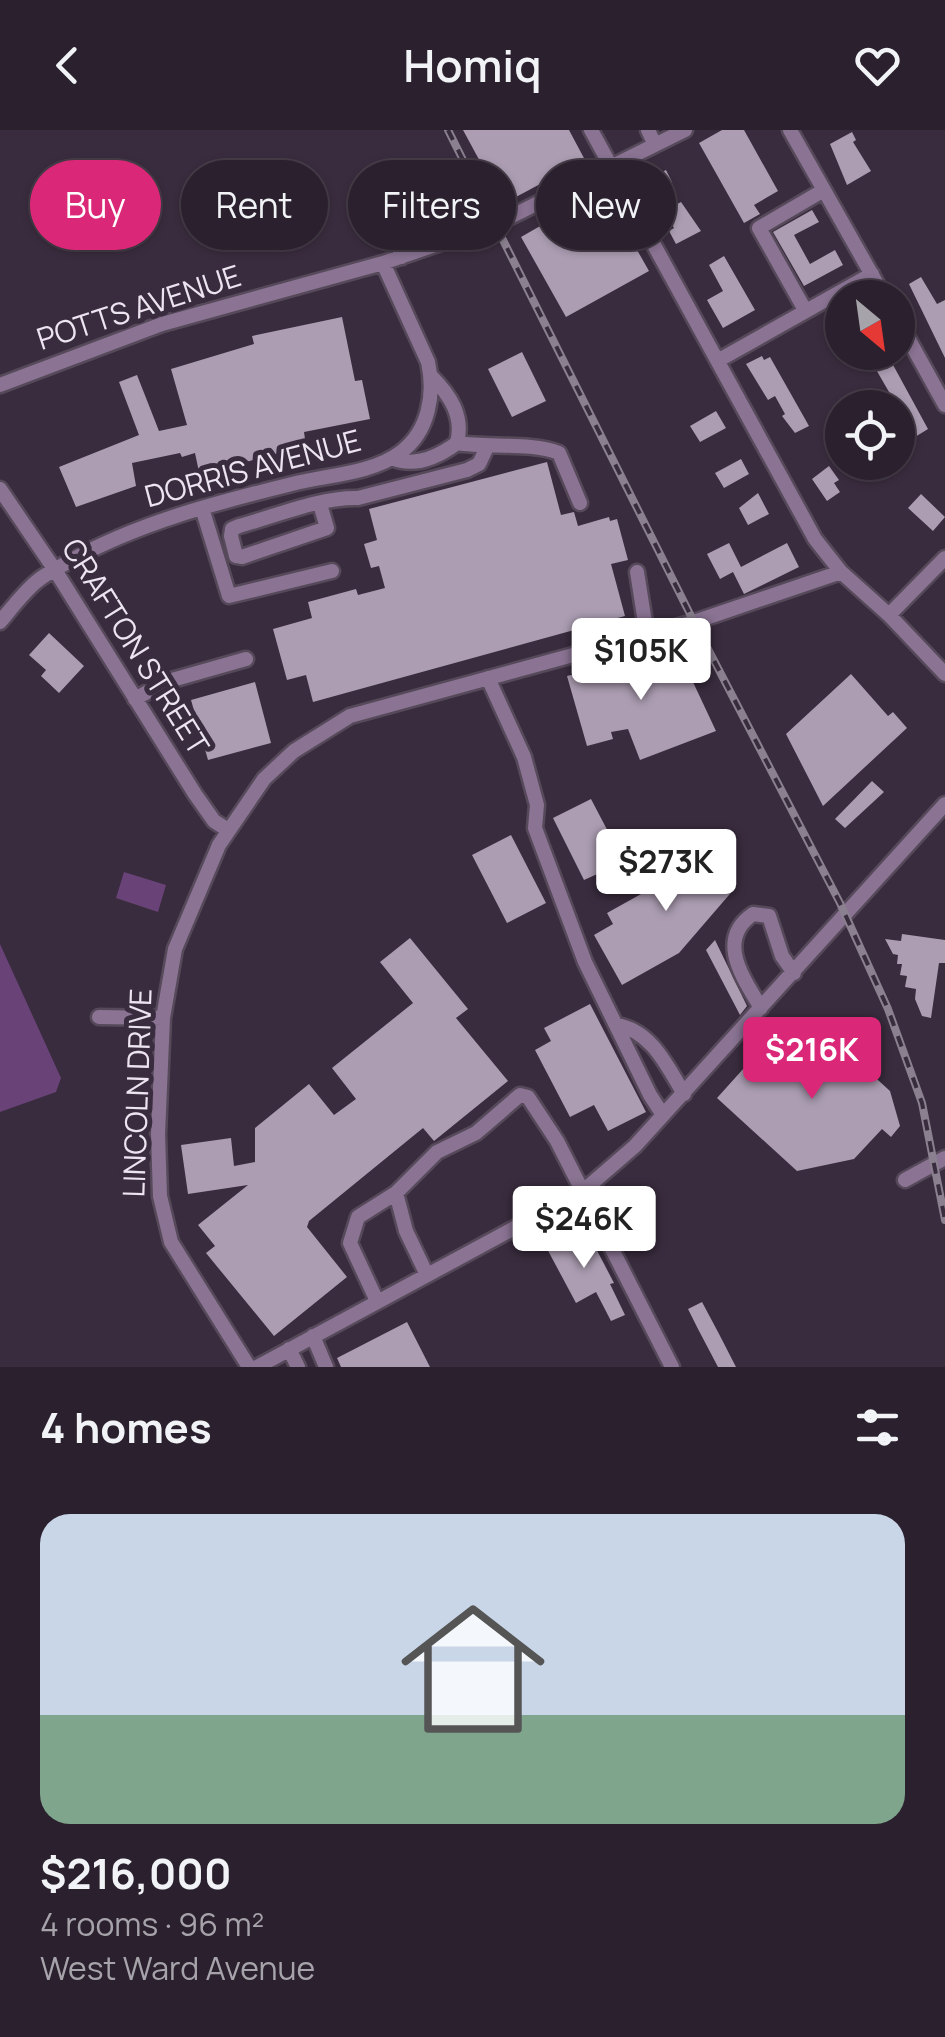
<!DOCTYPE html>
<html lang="en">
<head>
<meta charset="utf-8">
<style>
  body { margin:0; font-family:Manrope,sans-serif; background:#372e3a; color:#f1f3f6; height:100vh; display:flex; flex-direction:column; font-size:38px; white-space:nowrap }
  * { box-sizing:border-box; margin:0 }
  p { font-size:32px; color:#a6a3aa }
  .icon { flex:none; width:55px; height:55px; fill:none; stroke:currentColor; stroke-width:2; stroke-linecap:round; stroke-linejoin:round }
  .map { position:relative; height:1237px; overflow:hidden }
  .drawer { display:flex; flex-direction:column; background:#2b212e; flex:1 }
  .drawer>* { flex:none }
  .top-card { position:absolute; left:30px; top:30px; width:885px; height:90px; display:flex; gap:20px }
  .needle { width:65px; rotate:151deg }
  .fabs { position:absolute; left:825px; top:150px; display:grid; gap:20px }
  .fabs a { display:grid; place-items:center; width:90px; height:90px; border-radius:50%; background:#2b212e; box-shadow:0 2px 8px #0004,0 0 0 2px #473e4a; font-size:50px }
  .price { position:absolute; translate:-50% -85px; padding:0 22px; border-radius:10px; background:#fff; color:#222; font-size:32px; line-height:65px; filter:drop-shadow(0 2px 5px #0008) }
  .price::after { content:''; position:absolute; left:50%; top:60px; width:30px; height:22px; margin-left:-15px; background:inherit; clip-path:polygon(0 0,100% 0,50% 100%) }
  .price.current { background:#db2777; color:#fff }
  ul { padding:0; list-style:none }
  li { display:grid; align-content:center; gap:20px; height:530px; padding:0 40px }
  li+li { border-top:2px solid #473e4a }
  li span { display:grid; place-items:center; height:310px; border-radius:30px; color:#555 }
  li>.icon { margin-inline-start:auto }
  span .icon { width:180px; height:180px; fill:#fffc; stroke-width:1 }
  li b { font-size:42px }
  h2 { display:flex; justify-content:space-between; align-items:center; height:120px; padding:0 40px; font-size:42px }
  .chip { padding:0 35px; border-radius:45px; background:#2b212e; box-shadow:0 2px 8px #0004,0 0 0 2px #473e4a; font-size:35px; line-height:90px }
  .chip.current { background:#db2777; color:#fff }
  header { display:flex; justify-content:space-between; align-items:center; height:130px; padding:0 40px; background:#2b212e; font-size:45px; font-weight:600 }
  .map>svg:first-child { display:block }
  .green { fill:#694278 }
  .building { fill:#ac9db2 }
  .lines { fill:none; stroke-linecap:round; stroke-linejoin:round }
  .minor-casing { stroke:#56495a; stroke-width:19 }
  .minor { stroke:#8a7393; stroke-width:14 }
  .rail-casing { stroke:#8a808f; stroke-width:8 }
  .rail { stroke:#392c3e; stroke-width:4; stroke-dasharray:11; stroke-linecap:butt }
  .labels { text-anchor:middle; stroke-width:10; stroke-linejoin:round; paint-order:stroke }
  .street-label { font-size:30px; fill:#ece4f0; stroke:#392c3e }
</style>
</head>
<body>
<header><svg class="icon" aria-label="back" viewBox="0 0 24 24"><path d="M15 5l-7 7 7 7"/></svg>Homiq<svg class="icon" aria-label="heart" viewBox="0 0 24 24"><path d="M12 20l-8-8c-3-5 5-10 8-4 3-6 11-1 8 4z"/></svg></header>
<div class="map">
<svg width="945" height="1237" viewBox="0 0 945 1237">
  <rect width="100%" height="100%" fill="#392c3e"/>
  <path class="green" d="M 124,742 L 166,755 L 158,782 L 116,768 Z
    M 0,814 L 61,948 L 56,962 L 0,982 Z"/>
  <path class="building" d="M 463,0 L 569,0 L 585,30 L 503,74 Z
    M 722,0 L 744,0 L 778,61 L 754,75 L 760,84 L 744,93 L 699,13 Z
    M 852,2 L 856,10 L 853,12 L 871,41 L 847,55 L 830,14 Z
    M 657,37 L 660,43 L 666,40 L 672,52 L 649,66 L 640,45 Z
    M 603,60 L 649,141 L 566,187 L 521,107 Z
    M 681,72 L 701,101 L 676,114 L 669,101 L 674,98 L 664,81 Z
    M 812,80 L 819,92 L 794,105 L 810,134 L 835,120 L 843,135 L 804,156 L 773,102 Z
    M 724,126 L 755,180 L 723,198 L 707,170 L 723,161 L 709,135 Z
    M 921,147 L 937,174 L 945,170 L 945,228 L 909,154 Z
    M 342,187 L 355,251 L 362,250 L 370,289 L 304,302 L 306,316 L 242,333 L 245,352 L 203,361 L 195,323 L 182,327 L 180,323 L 132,333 L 136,356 L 76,377 L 59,337 L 139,305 L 119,252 L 137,245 L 159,301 L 187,295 L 171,239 L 254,214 L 252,206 Z
    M 522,222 L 546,271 L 512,287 L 488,239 Z
    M 866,222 L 886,222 L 928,299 L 915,307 L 874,236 L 866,241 L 858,228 Z
    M 762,226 L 764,230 L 770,227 L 809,296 L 795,303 L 782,286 L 785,284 L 775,266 L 768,270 L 746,234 Z
    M 716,281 L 726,298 L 700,312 L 690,296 Z
    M 741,329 L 749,344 L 724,358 L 715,343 Z
    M 547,332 L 561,385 L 574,382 L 578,396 L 609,387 L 610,391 L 617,389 L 628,430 L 611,434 L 625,486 L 313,572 L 306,545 L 287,550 L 273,499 L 312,488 L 308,472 L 356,459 L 358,465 L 385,458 L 379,436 L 371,438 L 364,414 L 377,410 L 369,379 Z
    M 829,336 L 839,350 L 834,353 L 840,362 L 827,371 L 812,349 Z
    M 758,363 L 769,384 L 748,395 L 739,378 Z
    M 921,364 L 945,387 L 933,401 L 908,378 Z
    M 729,413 L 741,437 L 787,413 L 799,437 L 744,464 L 733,442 L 720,449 L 707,424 Z
    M 49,503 L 84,536 L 59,563 L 41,546 L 46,540 L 29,525 Z
    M 677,518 L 716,601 L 640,630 L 628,599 L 611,602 L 613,609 L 587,616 L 567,546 Z
    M 851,544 L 888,586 L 893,582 L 907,598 L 823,676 L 786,604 Z
    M 255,552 L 271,613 L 208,630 L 191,570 Z
    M 872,651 L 884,662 L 845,698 L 835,689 Z
    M 591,669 L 624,732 L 584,750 L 553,688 Z
    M 511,705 L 546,773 L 507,793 L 472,725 Z
    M 709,710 L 735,758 L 679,823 L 622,855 L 594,805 L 613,794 L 607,783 L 668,749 L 661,737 Z
    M 902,804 L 945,810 L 945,833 L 939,833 L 931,888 L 922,886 L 915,869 L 916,859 L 905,857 L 907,846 L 900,845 L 902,834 L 897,834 L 898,825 L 893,824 L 885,809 L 901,811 Z
    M 410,808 L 468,879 L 456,888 L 508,951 L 434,1011 L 423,998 L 309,1091 L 307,1097 L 347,1147 L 274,1206 L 206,1123 L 215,1116 L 198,1095 L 248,1055 L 188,1064 L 181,1015 L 231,1008 L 234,1036 L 255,1032 L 255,998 L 309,954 L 334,985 L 356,969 L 332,938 L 413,873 L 380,832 Z
    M 715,810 L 747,876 L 740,885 L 706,820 Z
    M 590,874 L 646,982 L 608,1001 L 594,975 L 570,987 L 535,920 L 551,911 L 544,898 Z
    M 810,888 L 890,961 L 900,996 L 891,1007 L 882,999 L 854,1029 L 797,1041 L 717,968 L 744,938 L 749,942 L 762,926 L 770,933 Z
    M 578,1098 L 585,1112 L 591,1109 L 614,1153 L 610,1154 L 625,1185 L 611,1191 L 596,1162 L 576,1173 L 545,1115 Z
    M 702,1172 L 718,1202 L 736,1237 L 718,1237 L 698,1199 L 688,1179 Z
    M 407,1192 L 430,1237 L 341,1237 L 337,1228 Z"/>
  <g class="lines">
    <g class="minor-casing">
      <path id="minor" d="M 591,0 L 815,409 L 841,442 L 889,485 L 945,544
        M 648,0 L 655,15
        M 790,0 L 885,168
        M 380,67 L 402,127
        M 805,180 L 759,98 L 824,60
        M 898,190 L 945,275
        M 719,230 L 872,144
        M 0,255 L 162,194 L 383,133 L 496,94 L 685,0
        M 457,313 C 488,318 532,312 559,323 L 580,373
        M 392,328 C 415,338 438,327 457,313 C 464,286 450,265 431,246
        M 0,359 L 55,440 L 195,664 L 214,691 L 228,700
        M 320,374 L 327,398 L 242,427 L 236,426 L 231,406 L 232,399 L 239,396 C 276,386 320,367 358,368 L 467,340 L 479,334 L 487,317
        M 202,378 L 229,466 L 332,441
        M 637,442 L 647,505
        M 889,485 L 945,428
        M 0,492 C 11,479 23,463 36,452 C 45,444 58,438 68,432 C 138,393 215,373 292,354 C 327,345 372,344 401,322 C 429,301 435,264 428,232 L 383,133
        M 488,548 L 524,627 L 537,675 L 535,698 L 585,832 L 650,965 L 663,985
        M 135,569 L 165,552 L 246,529
        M 761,878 C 744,849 715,810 753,784 L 769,786 L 782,826 L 794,843
        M 99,887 L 163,888
        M 616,895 C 651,900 667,936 684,964
        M 905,1050 L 945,1028
        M 427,1145 L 406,1101 L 396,1063 L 437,1022 L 476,1003 L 520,965 L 528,967 L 557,1011 L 672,1237
        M 377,1171 L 350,1113 L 358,1087 L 396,1063
        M 313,1206 L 326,1237
        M 289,1219 L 298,1237
        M 249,1237 L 171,1112 L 160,1066 L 158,1004 L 163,888 L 175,819 L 219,715 L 264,649 L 294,621 L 350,586 L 694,492 L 841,442
        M 257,1237 L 583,1061 L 635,1016 L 945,674"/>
    </g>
    <use href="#minor" class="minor"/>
    <g class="rail-casing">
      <path id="rail" d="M 448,0 L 694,492 L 840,773 L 888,879 L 922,973 L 945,1090"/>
    </g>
    <use href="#rail" class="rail"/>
  </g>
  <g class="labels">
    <g class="street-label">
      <text transform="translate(139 178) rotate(-18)" y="10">POTTS AVENUE</text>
      <text transform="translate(253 339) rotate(-15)" y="10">DORRIS AVENUE</text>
      <text transform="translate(135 517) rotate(58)" y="10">CRAFTON STREET</text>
      <text transform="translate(138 963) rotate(-88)" y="10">LINCOLN DRIVE</text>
    </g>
  </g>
</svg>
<div class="fabs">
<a><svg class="needle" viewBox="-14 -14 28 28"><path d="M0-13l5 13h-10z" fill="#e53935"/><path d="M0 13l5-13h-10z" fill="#a6a3aa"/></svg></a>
<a><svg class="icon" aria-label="locate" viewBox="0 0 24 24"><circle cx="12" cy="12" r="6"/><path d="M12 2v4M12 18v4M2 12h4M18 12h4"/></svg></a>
</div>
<b class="price" style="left:641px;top:573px">$105K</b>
<b class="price" style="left:666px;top:784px">$273K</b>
<b class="price current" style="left:812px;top:972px">$216K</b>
<b class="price" style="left:584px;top:1141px">$246K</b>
<div class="top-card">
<a class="chip current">Buy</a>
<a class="chip">Rent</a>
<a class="chip">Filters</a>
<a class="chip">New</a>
</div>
</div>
<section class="drawer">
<h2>4 homes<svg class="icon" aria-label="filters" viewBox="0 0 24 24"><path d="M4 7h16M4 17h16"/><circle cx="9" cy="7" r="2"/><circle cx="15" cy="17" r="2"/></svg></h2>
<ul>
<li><span style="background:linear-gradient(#c9d6e8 65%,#7fa58c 0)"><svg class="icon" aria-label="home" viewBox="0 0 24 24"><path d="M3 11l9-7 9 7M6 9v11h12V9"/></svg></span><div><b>$216,000</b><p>4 rooms · 96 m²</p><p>West Ward Avenue</p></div></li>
</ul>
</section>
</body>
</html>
